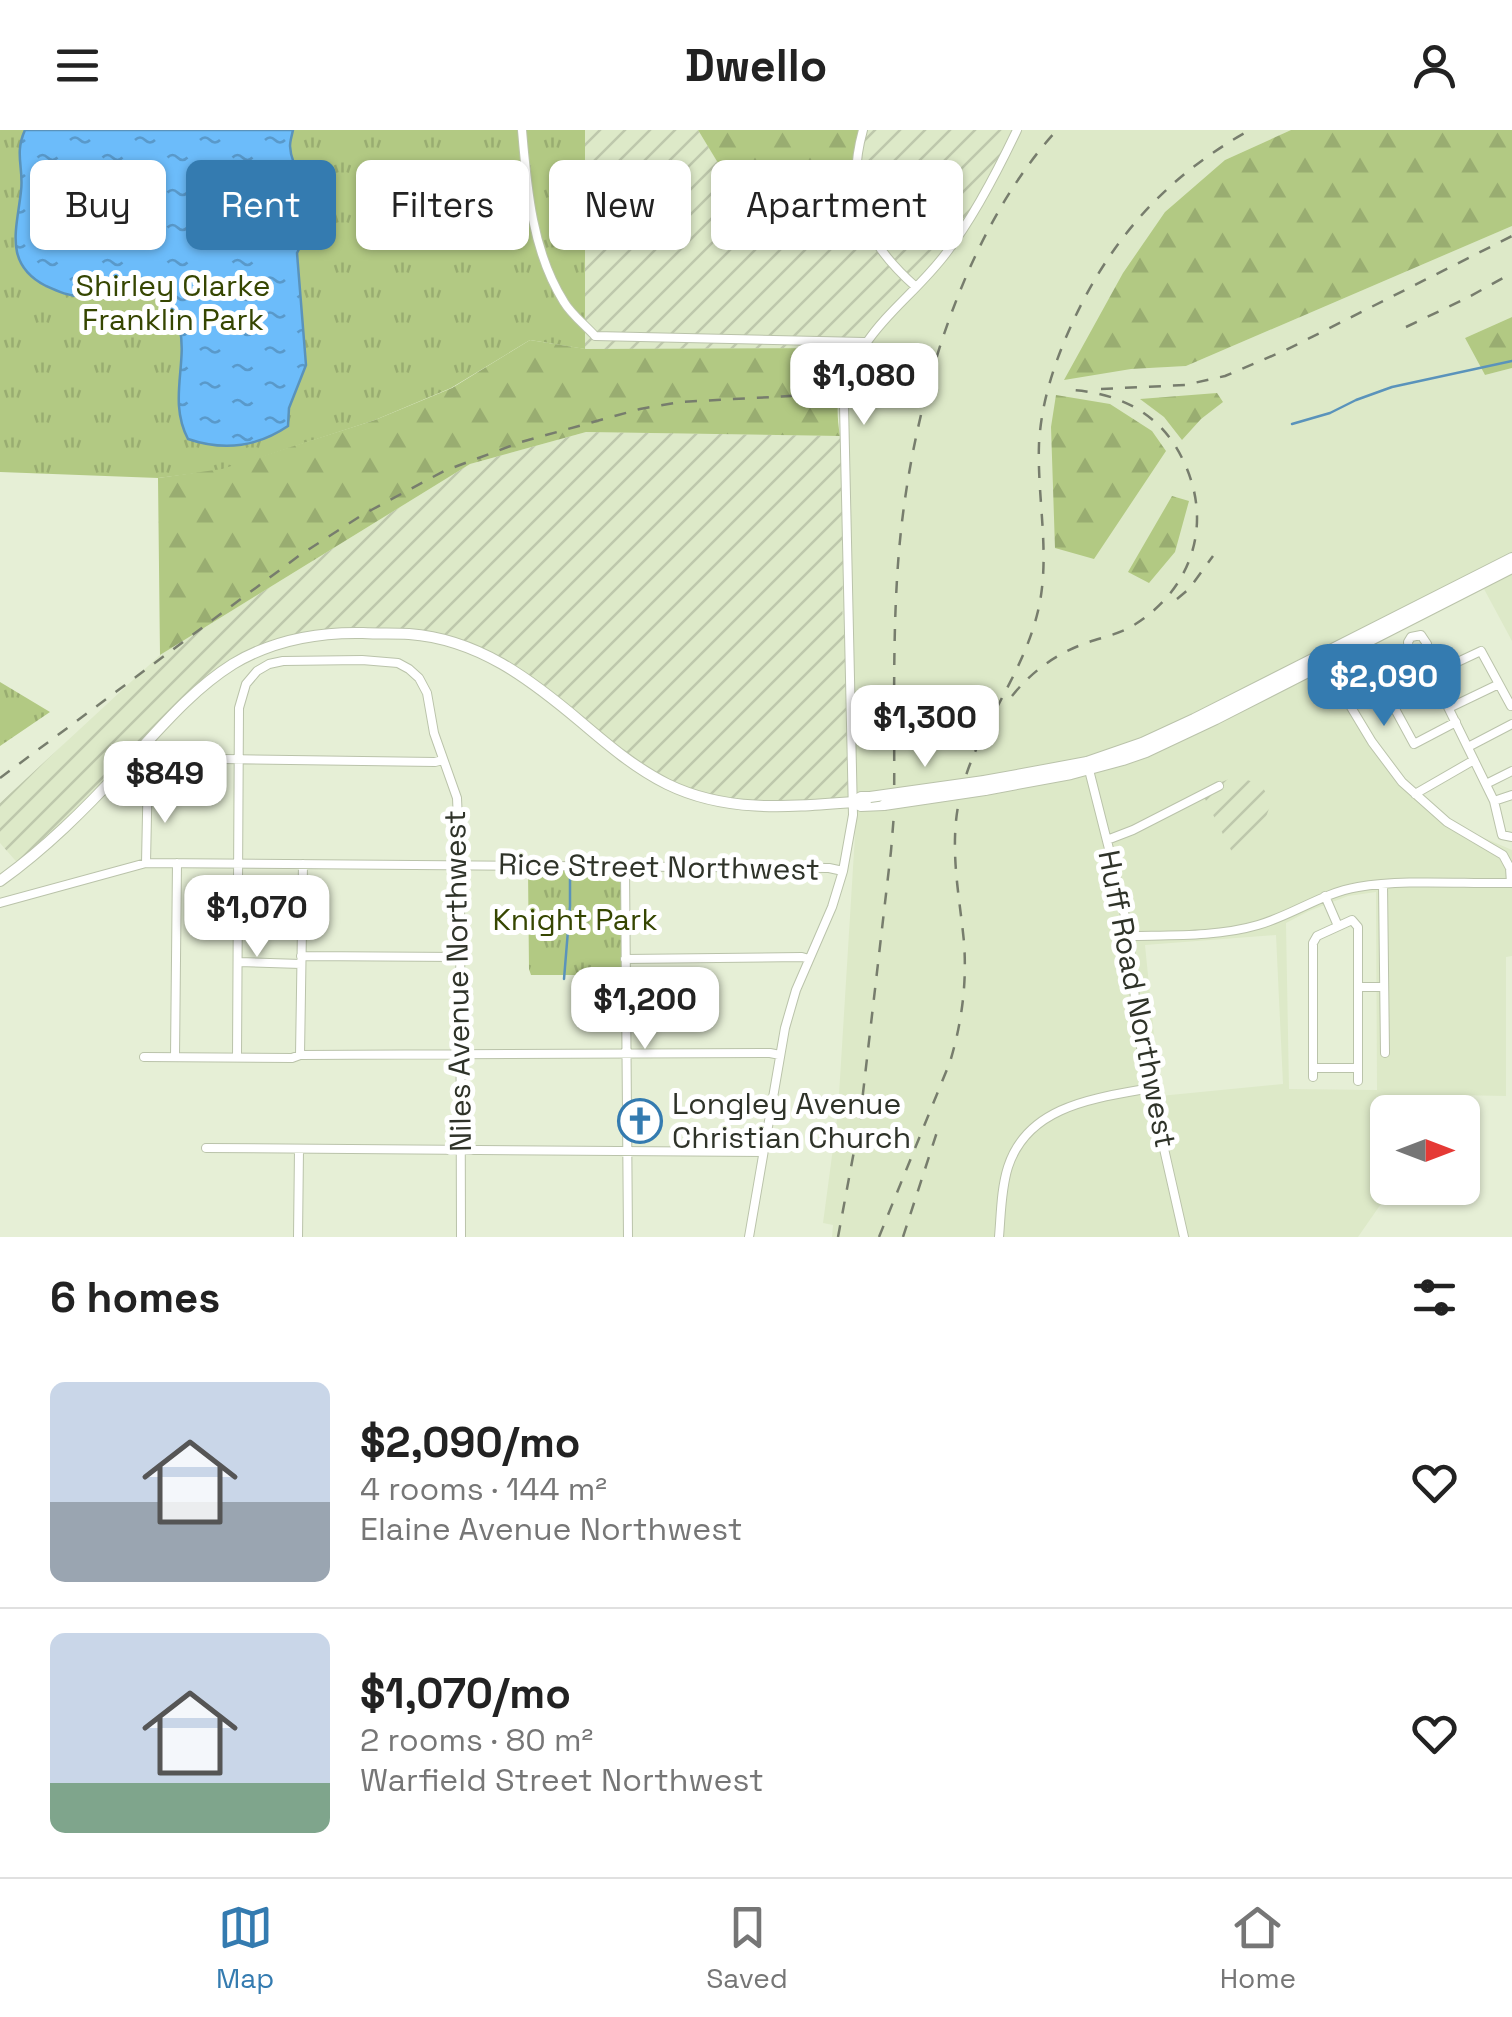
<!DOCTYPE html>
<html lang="en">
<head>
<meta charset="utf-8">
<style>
  body { margin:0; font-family:"Space Grotesk",sans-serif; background:#f2f2f2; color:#222; height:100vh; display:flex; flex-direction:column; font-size:38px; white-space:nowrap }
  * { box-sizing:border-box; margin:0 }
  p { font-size:32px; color:#767676 }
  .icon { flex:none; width:55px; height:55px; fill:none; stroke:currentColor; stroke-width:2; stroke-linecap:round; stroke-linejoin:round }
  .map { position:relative; height:1107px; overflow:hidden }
  .sheet { display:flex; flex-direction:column; background:#fff; flex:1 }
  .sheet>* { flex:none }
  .banner { position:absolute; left:30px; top:30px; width:1000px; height:90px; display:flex; gap:20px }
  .needle { width:65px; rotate:90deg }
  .controls { position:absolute; left:1370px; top:965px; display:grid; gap:20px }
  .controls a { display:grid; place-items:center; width:110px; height:110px; border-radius:15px; background:#fff; box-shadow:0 2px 8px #0004; font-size:50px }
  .price { position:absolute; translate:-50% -85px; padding:0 22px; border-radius:20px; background:#fff; color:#222; font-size:32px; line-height:65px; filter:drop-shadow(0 2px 5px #0008) }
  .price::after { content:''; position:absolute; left:50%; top:60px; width:30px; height:22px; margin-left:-15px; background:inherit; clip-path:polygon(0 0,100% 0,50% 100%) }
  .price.current { background:#347bb0; color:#fff }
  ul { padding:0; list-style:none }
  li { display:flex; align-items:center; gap:30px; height:250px; padding:0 50px }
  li+li { border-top:2px solid #e0e0e0 }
  li span { display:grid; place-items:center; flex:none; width:280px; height:200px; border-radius:15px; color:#555 }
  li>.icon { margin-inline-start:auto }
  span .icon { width:120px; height:120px; fill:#fffc; stroke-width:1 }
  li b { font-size:42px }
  h2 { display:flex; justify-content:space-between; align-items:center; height:120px; padding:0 50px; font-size:42px }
  .pill { padding:0 35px; border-radius:15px; background:#fff; box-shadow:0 2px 8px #0004; font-size:35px; line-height:90px }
  .pill.current { background:#347bb0; color:#fff }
  header { display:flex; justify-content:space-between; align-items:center; height:130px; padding:0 50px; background:#fff; font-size:45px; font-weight:700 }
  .menu { display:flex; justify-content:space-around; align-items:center; height:140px; border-top:2px solid #e0e0e0; background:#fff; font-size:28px; color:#767676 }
  .menu a { display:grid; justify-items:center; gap:5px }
  .menu .current { color:#347bb0 }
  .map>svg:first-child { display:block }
  .built { fill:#dde9c8; fill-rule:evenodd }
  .industrial { fill:url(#industrial-furrows) }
  .grass { fill:url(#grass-tufts) }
  .forest { fill:url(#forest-firs) }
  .water { fill:url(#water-ripples); stroke:#5a93bb; stroke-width:2.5 }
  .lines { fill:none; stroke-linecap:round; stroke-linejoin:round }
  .stream { stroke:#5a93bb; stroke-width:2.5 }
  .minor-casing { stroke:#bac3aa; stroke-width:10 }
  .major-casing { stroke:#bac3aa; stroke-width:12 }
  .minor { stroke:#fff; stroke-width:8 }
  .major { stroke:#fff; stroke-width:10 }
  .rail { stroke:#777d6d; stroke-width:2.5; stroke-dasharray:12 12; stroke-linecap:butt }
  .major-bridge-casing { stroke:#bac3aa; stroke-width:12; stroke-linecap:butt }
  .major-bridge { stroke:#fff; stroke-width:10 }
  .labels { text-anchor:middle; stroke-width:10; stroke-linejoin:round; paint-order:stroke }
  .park-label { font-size:30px; fill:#364601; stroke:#fff }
  .street-label { font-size:30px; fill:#2f3329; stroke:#fff }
  .poi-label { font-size:30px; fill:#2f3329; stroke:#fff; text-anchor:start }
</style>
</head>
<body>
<header><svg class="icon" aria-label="menu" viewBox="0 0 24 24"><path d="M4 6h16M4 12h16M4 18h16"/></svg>Dwello<svg class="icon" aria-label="person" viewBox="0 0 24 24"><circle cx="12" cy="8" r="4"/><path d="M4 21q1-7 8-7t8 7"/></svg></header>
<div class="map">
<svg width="1512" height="1107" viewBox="0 0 1512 1107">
  <defs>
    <pattern id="industrial-furrows" width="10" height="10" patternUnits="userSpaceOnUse" patternTransform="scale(2.5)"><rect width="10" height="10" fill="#dde9c8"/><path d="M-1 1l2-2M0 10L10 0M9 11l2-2" fill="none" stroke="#bec8ac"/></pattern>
    <pattern id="grass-tufts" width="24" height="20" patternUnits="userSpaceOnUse" patternTransform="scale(2.5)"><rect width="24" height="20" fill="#b2c983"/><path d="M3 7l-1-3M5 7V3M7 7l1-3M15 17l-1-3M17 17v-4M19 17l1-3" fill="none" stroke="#99ad71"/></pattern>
    <pattern id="forest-firs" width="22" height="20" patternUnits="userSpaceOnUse" patternTransform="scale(2.5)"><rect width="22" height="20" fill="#b2c983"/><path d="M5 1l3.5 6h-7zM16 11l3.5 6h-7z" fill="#99ad71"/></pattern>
    <pattern id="water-ripples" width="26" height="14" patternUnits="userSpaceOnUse" patternTransform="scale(2.5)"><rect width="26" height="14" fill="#6cbcfa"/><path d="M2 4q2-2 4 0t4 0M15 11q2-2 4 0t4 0" fill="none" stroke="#5999ca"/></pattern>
  </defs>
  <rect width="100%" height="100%" fill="#e6efd6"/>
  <path class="built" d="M 1018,0 L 1291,0 L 1225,30 L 1131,239 L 1186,236 L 1512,96 L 1512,187 L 1465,208 L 1485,245 L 1512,238 L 1512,511 L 1477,446 L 1322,524 L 1397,644 L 1415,664 L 1461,698 L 1512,720 L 1512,826 L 1506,827 L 1506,966 L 1456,965 L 1443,982 L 1388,982 L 1388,1058 L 1392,1058 L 1358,1107 L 832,1107 L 833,1095 L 823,1093 L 838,981 L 857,673 L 842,476 L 844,419 L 838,271 L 844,242 ZM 1376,762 L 1377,960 L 1289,959 L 1286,793 L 1309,781 L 1348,766 ZM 1276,805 L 1283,954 L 1160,966 L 1145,815 Z"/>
  <path class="industrial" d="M 585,0 L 698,0 L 749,83 L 860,86 L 859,0 L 1018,0 L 926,158 L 860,218 L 585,219 Z
    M 586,302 L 840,306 L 844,419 L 842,476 L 857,673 L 723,676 L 647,641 L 486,523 L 380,499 L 304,507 L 218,539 L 21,737 L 0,713 L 0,673 L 160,525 L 470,334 Z
    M 1231,648 L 1242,648 L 1261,655 L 1270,669 L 1270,676 L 1263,695 L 1248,711 L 1232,722 L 1201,661 Z"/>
  <path class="grass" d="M 0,0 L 585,0 L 585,219 L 530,210 L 451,258 L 375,290 L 222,340 L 158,348 L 0,342 Z
    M 0,552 L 50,582 L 0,616 Z
    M 622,740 L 622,845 L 531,845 L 529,839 L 528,741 Z"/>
  <path class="forest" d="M 698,0 L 859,0 L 860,87 L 749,84 Z
    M 1291,0 L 1512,0 L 1512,96 L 1186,236 L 1131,239 L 1064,250 L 1123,143 L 1165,82 L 1225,30 Z
    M 1512,187 L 1512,238 L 1485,245 L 1465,208 Z
    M 530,210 L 586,219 L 860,218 C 839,249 834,269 840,306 L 586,302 L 470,334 L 160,525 L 158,348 L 222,339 L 375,290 L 452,258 Z
    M 1217,263 L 1223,272 L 1201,289 L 1182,310 L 1164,287 L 1140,269 Z
    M 1056,265 L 1110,274 L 1152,301 L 1166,321 L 1094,429 L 1055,418 L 1051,297 Z
    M 1172,366 L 1189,371 L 1175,422 L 1149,453 L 1128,442 Z"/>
  <path class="water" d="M 25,0 L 293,0 C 292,5 290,11 290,16 C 291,41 314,59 312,85 C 310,98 303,111 297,123 L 306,235 L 289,278 L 288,296 C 257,317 223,321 188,309 C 160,256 210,203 152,157 C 129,157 106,165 83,166 C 70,167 57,161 46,156 C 3,134 17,99 21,61 C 24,38 14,24 25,0 Z"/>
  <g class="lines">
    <path class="stream" d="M 1292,294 L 1330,283 L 1356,270 L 1392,257 L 1512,231
      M 564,849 L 570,776 L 570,741"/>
    <g class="minor-casing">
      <path id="minor" d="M 522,0 C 527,59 532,121 564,172 C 571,184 585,195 595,206 L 864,212
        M 863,0 C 844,68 865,112 916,157
        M 1422,524 L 1417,525 L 1409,521 L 1408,512 L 1411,507 L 1421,505 L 1427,514 L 1422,524 L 1494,671 L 1502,705 L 1512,707
        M 1322,529 L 1372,612 L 1402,652 L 1447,692 L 1503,725 L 1510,738 L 1511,753
        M 1449,578 L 1499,554
        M 1456,592 L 1414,614 L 1389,568 L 1432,544 L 1481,521 L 1511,576
        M 1468,617 L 1512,594
        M 1088,636 L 1123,774 L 1132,834 L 1138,904 L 1184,1107
        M 1486,654 L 1512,641
        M 1415,664 L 1474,630
        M 1494,671 L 1512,665
        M 1107,710 L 1133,700 L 1219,656
        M 146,733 L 148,636 L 150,631 L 156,628 L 435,632 L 443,630
        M 625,737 L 628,1107
        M 1383,754 L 1385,923
        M 1325,766 L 1338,796
        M 0,773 L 146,733 L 829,738 L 843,741
        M 1129,806 C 1171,805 1217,807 1258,795 C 1293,785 1322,763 1358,757 C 1404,749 1464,754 1512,753
        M 301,826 L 460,827
        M 625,829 L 802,827 L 809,829
        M 238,832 L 301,834
        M 1358,857 L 1384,857
        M 300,925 L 303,734
        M 144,927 L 292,928 L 300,925 L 770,923 L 780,925
        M 175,927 L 177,733
        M 237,927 L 239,578 L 246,554 L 257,541 L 269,534 L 283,531 L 362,530 L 398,533 L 409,539 L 419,548 L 427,563 L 434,603 L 457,668 L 460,735 L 461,1107
        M 1313,938 L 1358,938
        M 1313,947 L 1313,813 L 1317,806 L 1352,790 L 1358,797 L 1358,951
        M 206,1018 L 763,1022
        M 298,1107 L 299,1019
        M 749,1107 L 785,898 L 796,860 L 832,777 L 843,741 L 853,685 L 844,275 C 853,200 906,177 947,122 C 975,85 997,42 1017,0
        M 999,1107 C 1001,1084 1001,1059 1008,1037 C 1028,975 1096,968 1151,958"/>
    </g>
    <g class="major-casing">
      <path id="major" d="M 984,651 L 1087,632 L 1142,613 L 1194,589 L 1512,428
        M 985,660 L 1071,644 L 1123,630 L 1146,622 L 1216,589 L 1512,438
        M 853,672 L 861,676 L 884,675
        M 0,751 C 46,718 85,679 123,638 C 157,602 190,561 233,534 C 273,510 317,502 363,503 C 379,504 394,503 409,504 C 478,509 530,549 581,592 C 608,615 635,638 667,654 C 726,683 789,677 853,672 L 861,667 L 870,667"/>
    </g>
    <use href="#minor" class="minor"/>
    <use href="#major" class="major"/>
    <path class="rail" d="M 1406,197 L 1467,168 L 1512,143
      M 1101,259 L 1185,255 L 1225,246 L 1286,220 L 1512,106
      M 859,263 L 911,263
      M 1177,469 L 1189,459 L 1213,426
      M 1012,566 C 1032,541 1056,524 1086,513 C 1100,508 1115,505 1129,498 C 1192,462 1215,393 1182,328 C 1160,283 1119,263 1071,260
      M 0,648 L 300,425 L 362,385 L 444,341 L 521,312 L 640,279 L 680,272 L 827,264
      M 838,1107 L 860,989 L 891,721 L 894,684 C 895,601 892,517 898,434 C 908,291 958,108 1057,0
      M 879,1107 L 950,932 C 962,892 967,853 964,812 C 960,771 952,733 956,691 C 964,611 1020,557 1038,481 C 1051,426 1037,370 1039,314 C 1041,276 1052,240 1067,205 C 1106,114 1163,48 1250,0
      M 903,1107 L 937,1002"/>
    <g class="major-bridge-casing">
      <path id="major-bridge" d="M 870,667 L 984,651
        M 884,675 L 985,660"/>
    </g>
    <use href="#major-bridge" class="major-bridge"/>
  </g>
  <defs>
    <g id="church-ring" transform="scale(2.25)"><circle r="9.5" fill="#fff" stroke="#347bb0" stroke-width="1.5"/><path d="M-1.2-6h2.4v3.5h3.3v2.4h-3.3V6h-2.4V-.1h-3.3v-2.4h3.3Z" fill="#347bb0"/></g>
  </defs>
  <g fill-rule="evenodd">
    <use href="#church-ring" x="640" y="991"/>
  </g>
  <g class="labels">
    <g class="park-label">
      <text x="173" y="166">Shirley Clarke<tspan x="173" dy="34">Franklin Park</tspan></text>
      <text x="575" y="800">Knight Park</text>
    </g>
    <g class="street-label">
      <text transform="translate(659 737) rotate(1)" y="10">Rice Street Northwest</text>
      <text transform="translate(458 851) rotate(-91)" y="10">Niles Avenue Northwest</text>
      <text transform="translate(1137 869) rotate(79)" y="10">Huff Road Northwest</text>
    </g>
    <g class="poi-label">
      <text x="672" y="984">Longley Avenue<tspan x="672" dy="34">Christian Church</tspan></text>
    </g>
  </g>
</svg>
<div class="controls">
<a><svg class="needle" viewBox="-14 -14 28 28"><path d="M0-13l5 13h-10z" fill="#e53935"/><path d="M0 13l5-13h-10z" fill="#767676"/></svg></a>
</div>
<b class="price" style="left:864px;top:298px">$1,080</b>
<b class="price current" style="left:1384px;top:599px">$2,090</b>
<b class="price" style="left:925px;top:640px">$1,300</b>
<b class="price" style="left:165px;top:696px">$849</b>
<b class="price" style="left:257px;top:830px">$1,070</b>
<b class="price" style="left:645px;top:922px">$1,200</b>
<div class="banner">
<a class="pill">Buy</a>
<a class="pill current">Rent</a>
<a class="pill">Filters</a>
<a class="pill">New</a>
<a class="pill">Apartment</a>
</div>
</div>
<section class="sheet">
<h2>6 homes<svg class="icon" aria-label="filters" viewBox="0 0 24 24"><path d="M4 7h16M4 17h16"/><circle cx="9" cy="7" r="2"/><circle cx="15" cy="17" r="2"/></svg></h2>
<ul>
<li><span style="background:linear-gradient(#c9d6e8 60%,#9aa5b1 0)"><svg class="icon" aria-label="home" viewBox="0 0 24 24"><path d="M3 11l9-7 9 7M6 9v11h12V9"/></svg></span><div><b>$2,090/mo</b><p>4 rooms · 144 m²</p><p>Elaine Avenue Northwest</p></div><svg class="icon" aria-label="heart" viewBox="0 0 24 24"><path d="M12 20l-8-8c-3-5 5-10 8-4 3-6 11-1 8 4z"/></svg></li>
<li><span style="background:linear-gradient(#c9d6e8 75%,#7fa58c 0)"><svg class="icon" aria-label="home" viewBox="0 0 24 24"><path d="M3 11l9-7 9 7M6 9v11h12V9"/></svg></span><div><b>$1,070/mo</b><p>2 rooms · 80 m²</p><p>Warfield Street Northwest</p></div><svg class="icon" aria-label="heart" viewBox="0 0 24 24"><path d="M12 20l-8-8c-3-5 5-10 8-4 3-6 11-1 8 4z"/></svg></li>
</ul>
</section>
<nav class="menu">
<a class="current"><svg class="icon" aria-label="map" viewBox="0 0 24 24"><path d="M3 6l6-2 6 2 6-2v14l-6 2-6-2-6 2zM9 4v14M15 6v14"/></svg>Map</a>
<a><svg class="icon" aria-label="saved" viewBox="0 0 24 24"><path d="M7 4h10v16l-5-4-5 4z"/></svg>Saved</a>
<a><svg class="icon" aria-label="home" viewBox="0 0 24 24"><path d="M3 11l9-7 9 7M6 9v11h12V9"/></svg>Home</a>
</nav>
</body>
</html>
